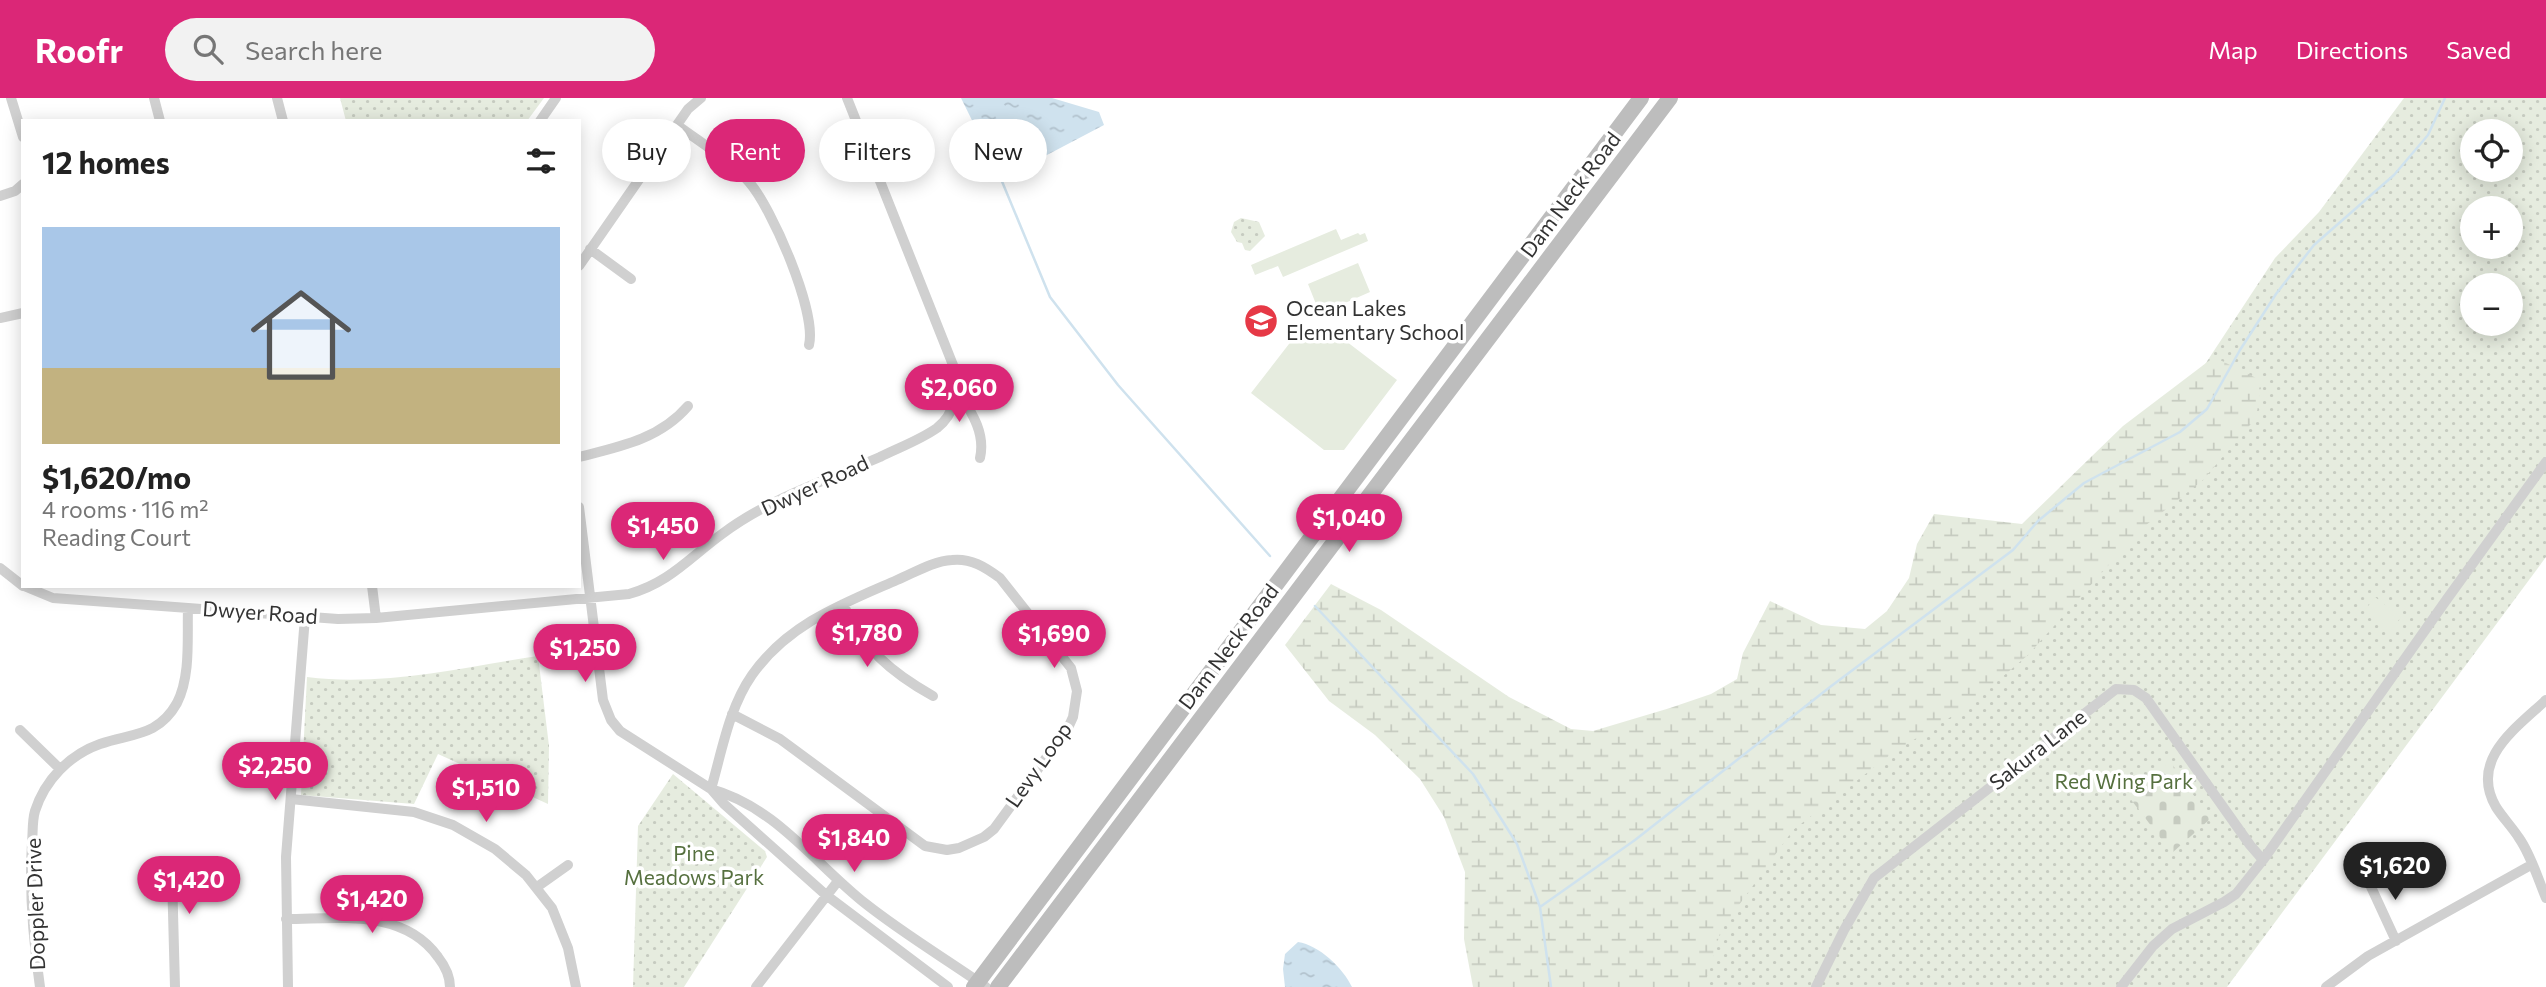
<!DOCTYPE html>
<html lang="en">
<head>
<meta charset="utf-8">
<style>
  body { margin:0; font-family:Commissioner,sans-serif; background:#f2f2f2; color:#222; height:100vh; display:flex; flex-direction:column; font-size:26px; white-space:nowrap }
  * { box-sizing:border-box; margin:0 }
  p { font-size:23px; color:#767676 }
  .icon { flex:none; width:38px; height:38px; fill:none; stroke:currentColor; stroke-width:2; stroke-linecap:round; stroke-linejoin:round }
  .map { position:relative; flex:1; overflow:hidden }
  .sheet { position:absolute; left:21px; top:21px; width:560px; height:469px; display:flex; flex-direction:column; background:#fff; border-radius:0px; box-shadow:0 4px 18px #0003 }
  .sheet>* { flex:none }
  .banner { position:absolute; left:602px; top:21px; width:665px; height:63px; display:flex; gap:14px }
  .buttons { position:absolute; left:2460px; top:21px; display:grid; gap:14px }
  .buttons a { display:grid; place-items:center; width:63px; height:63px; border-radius:50%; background:#fff; box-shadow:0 4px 18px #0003; font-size:35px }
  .price { position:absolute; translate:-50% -60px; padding:0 16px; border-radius:24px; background:#db2777; color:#fff; font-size:23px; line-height:46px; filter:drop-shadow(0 2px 4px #0008) }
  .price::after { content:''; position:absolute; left:50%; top:42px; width:21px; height:16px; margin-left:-10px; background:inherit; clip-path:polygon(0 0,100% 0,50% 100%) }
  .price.active { background:#222; color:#fff }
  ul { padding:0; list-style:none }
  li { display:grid; align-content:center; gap:14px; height:371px; padding:0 21px }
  li span { display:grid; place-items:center; height:217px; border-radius:0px; color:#555 }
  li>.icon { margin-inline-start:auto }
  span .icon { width:126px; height:126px; fill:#fffc; stroke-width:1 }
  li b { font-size:30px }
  h2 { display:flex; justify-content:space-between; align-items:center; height:84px; padding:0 21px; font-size:30px }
  .pill { padding:0 24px; border-radius:32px; background:#fff; box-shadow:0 4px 18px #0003; font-size:24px; line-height:63px }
  .pill.active { background:#db2777; color:#fff }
  header { display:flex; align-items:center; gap:42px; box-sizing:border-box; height:98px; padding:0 35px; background:#db2777; color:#fff }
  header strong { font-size:33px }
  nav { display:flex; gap:38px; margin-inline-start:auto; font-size:24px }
  .search { width:490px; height:63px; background:#f2f2f2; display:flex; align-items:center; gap:18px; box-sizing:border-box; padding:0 24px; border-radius:38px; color:#767676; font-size:26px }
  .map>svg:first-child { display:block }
  .grass { fill:url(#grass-dots); fill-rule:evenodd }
  .wetland { fill:url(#wetland-marsh) }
  .cemetery { fill:url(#cemetery-stones) }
  .pitch { fill:#e6ecdf }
  .water { fill:url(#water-ripples) }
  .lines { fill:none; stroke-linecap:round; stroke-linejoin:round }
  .stream { stroke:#cfe2ee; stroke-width:2.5 }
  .street { stroke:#d0d0d0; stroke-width:10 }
  .secondary { stroke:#bdbdbd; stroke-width:16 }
  .labels { text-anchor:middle; stroke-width:7; stroke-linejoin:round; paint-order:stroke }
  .street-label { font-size:21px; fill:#333; stroke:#fff }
  .poi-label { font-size:21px; fill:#333; stroke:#fff; text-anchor:start }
  .park-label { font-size:21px; fill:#56703f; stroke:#fff }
</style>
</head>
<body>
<header>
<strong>Roofr</strong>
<div class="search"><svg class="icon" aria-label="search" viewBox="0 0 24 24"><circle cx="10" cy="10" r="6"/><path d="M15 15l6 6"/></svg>Search here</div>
<nav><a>Map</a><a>Directions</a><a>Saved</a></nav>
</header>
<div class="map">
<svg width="2546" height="889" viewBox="0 0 2546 889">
  <defs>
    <pattern id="grass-dots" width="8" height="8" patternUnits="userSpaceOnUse" patternTransform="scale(1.75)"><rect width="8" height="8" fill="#e6ecdf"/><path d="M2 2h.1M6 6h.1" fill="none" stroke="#c6cbc0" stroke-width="1.8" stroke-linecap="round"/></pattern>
    <pattern id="wetland-marsh" width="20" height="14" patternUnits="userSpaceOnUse" patternTransform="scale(1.75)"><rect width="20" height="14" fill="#e6ecdf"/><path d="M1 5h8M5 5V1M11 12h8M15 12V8" fill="none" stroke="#c6cbc0"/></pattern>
    <pattern id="cemetery-stones" width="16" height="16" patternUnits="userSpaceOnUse" patternTransform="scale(1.75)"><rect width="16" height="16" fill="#e6ecdf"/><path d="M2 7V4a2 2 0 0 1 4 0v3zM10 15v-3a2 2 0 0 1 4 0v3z" fill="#c6cbc0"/></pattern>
    <pattern id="water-ripples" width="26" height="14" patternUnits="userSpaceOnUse" patternTransform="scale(1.75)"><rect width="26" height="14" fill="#cfe2ee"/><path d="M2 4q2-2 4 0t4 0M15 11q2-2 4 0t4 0" fill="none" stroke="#b2c2cd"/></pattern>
  </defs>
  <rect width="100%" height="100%" fill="#fff"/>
  <path class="grass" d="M 340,0 L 544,0 L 527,23 L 346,23 Z
    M 2404,0 L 2546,0 L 2546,459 L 2227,889 L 1621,889 L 2173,315 L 2275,160 L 2319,114 ZM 2473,33 L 2511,33 L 2511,72 L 2473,72 ZM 2473,110 L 2511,110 L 2511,149 L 2473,149 ZM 2473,187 L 2511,187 L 2511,226 L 2473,226 Z
    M 1241,120 L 1259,124 L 1265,138 L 1250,153 L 1245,152 L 1242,145 L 1237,144 L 1231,134 L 1234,124 Z
    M 538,558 L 549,648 L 548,706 L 438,656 L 414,706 L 301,697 L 307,579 C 383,589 463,569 538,558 Z
    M 673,676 L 765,753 L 767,759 L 684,889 L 633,889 L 638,728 Z"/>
  <path class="wetland" d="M 2214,259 L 2262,283 L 2256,320 L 2202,383 L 2141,431 L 2028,557 L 1967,609 L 1894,654 L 1793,732 L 1721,832 L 1704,889 L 1473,889 L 1464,841 L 1465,774 L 1444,719 L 1420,681 L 1375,637 L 1329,603 L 1285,547 L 1331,486 L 1381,512 L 1509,599 L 1571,631 L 1593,633 L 1670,610 L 1711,596 L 1737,581 L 1743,555 L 1770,503 L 1821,527 L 1865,531 L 1887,513 L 1909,480 L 1917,446 L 1934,416 L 2022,426 L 2123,328 Z"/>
  <path class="cemetery" d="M 2170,663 L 2210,721 L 2172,755 L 2129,699 Z"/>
  <path class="pitch" d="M 1336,131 L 1341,142 L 1358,135 L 1360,137 L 1365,135 L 1368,143 L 1283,179 L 1278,168 L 1255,177 L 1251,167 Z
    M 1358,165 L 1370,194 L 1320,216 L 1308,186 Z
    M 1299,233 L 1334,234 L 1397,282 L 1344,352 L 1324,352 L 1251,295 Z
    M 2375,499 L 2401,519 L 2391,532 L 2365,512 Z"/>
  <path class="water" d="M 961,0 L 1052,0 L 1099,14 L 1104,27 L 1001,81 Z
    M 1298,844 C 1319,847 1343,870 1352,889 L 1285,889 L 1283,871 L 1285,856 Z"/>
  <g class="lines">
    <path class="stream" d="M 1001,81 L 1050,199 L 1118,287 L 1270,458
      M 1315,508 L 1473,676 L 1517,746 L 1540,809 L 1551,889
      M 1540,809 L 1635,742 L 1830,589 L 2013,452 L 2038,423 L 2084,385 L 2180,334 L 2207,311 L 2240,252 L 2276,196 L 2314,147 L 2394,77 L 2428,37 L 2445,0"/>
    <path class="street" d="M 11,0 L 23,39
      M 154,0 L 160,23
      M 277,0 L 283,23
      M 540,23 L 556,0
      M 677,27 C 701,45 729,61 749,84 C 772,110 817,214 809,247
      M 0,98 L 15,93 L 23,86
      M 590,151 L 631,181
      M 579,168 L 688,11 L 701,0
      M 0,220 L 23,215
      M 957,291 C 970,312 986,334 980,360
      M 579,359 C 619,349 660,341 688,308
      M 579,409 L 603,602 L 611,622 L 620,633 L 711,691 C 776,709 815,766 866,806 C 904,836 946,861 986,889
      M 0,470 L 23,488
      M 24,488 L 53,500 L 338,521 L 376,520 L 629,496 C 669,485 689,460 722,436 C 768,401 827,382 880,359 C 898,350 920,342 937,330 C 955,316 959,293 955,272 L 847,0
      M 372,488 L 376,520
      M 843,506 C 862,550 892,575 933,598
      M 2546,602 C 2515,631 2469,662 2496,709 C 2503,720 2512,729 2519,740 C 2531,757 2538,781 2546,800
      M 20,632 L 60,671
      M 711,691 C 722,653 729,610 752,577 C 788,526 842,506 897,482 C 914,475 933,463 952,462 C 971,460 985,469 1000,480 L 1071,570 L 1077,593 L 1073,619 L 1068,630 L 994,731 L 984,739 L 959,750 L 947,752 L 925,748 L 780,641 L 732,616
      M 711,691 L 724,706 L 826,797 L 948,889
      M 291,701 L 414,714 L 453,727 L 495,751 L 526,777 L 552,810 L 568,850 L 576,889
      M 161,763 L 172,777 L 175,889
      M 2366,778 L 2396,843
      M 537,789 L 568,767
      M 286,821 C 338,821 403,810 438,859 C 445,868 450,878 450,889
      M 40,889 C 33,841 29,793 32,745 C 33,735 32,723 35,713 C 45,682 69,657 100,646 C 131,635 158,639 177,605 C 191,578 187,539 188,510
      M 288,889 L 286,759 L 305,519
      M 756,889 L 838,783
      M 1816,889 L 1844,832 L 1874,780 L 2116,591 L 2134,592 L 2146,600 L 2250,747 L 2263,762
      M 2121,889 L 2153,848 L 2172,831 L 2224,804 L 2236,796 L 2263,762 L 2447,501 L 2546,364
      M 2326,889 L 2368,858 L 2531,767"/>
    <path class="secondary" d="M 974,889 L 1641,0
      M 998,889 L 1670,0"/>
  </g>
  <defs>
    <g id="school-disc" transform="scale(1.75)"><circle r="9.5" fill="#e63946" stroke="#fff"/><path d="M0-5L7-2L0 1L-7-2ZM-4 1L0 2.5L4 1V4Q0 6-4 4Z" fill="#fff"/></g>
  </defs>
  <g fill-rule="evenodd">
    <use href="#school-disc" x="1261" y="223"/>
  </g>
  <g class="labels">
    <g class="street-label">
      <text transform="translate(1571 97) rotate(-53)" y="7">Dam Neck Road</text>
      <text transform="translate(815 388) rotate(-25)" y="7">Dwyer Road</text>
      <text transform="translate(260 515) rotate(4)" y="7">Dwyer Road</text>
      <text transform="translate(1229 549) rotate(-53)" y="7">Dam Neck Road</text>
      <text transform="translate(2038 652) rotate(-38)" y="7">Sakura Lane</text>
      <text transform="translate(1039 667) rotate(-55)" y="7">Levy Loop</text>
      <text transform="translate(36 806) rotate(-92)" y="7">Doppler Drive</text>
    </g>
    <g class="poi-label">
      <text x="1286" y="218">Ocean Lakes<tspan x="1286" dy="24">Elementary School</tspan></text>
    </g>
    <g class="park-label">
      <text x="2124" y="691">Red Wing Park</text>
      <text x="694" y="763">Pine<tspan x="694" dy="24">Meadows Park</tspan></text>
    </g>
  </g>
</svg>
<div class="buttons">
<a><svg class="icon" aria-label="locate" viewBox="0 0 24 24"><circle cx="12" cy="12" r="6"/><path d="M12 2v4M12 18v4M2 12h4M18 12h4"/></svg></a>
<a>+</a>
<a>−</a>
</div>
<b class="price" style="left:959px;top:326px">$2,060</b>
<b class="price" style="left:1349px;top:456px">$1,040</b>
<b class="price" style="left:663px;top:464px">$1,450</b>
<b class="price" style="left:867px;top:571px">$1,780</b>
<b class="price" style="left:1054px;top:572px">$1,690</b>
<b class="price" style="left:585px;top:586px">$1,250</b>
<b class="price" style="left:275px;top:704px">$2,250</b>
<b class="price" style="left:486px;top:726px">$1,510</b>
<b class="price" style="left:854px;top:776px">$1,840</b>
<b class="price active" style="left:2395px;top:804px">$1,620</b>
<b class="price" style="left:189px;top:818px">$1,420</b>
<b class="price" style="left:372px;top:837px">$1,420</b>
<div class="banner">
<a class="pill">Buy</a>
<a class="pill active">Rent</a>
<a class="pill">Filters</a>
<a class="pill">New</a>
</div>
<section class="sheet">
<h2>12 homes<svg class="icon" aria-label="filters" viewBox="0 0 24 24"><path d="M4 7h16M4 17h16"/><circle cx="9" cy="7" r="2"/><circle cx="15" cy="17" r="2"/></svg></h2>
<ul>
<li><span style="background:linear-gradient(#a9c7e8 65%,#c2b280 0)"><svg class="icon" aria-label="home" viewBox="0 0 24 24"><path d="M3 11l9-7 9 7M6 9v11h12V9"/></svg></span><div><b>$1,620/mo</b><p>4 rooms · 116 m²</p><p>Reading Court</p></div></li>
</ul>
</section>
</div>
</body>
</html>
